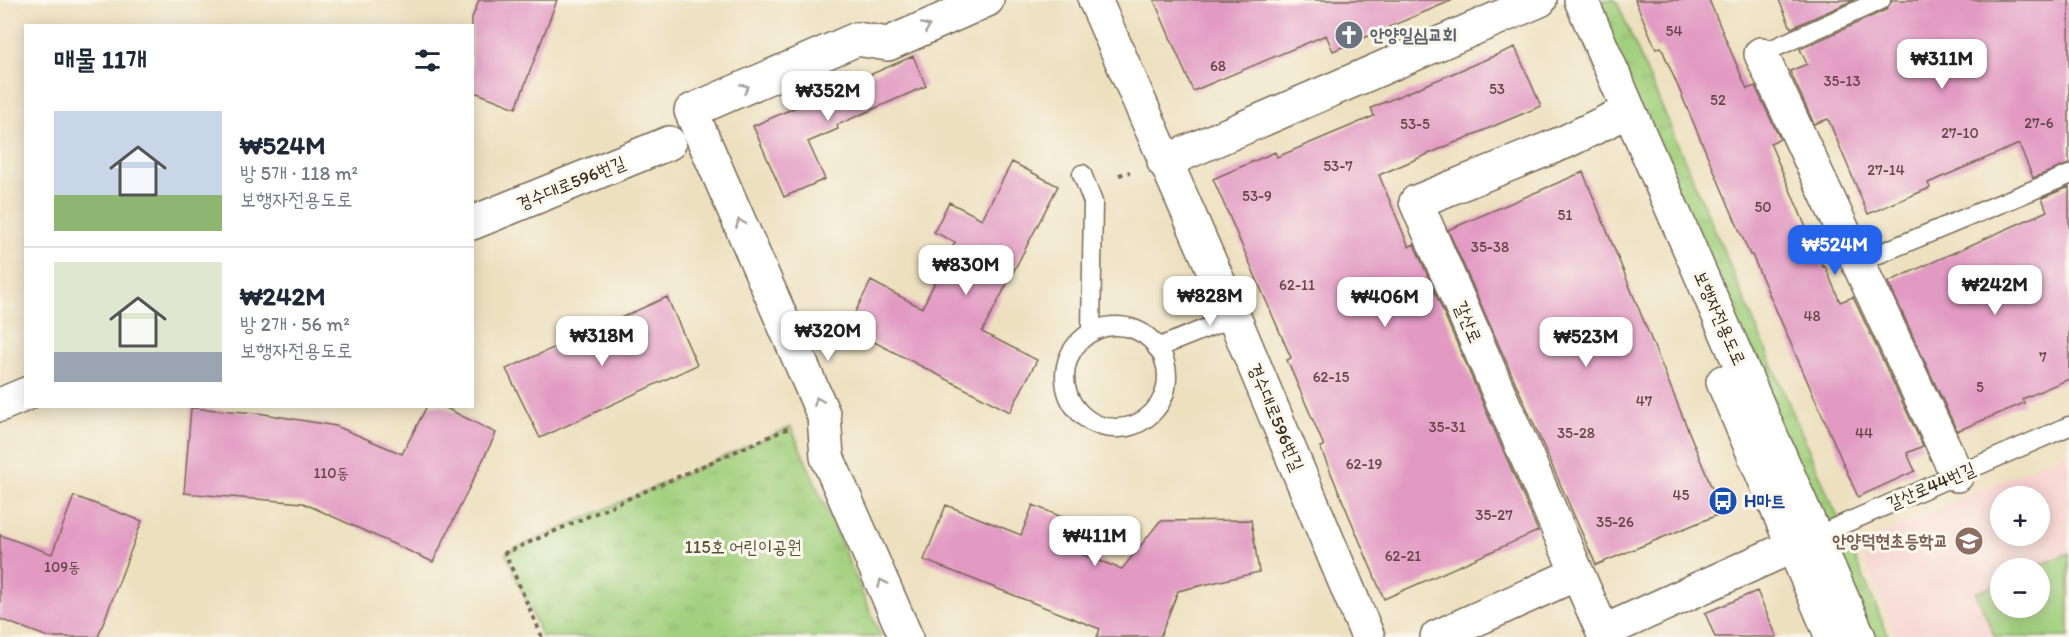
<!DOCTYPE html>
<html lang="ko">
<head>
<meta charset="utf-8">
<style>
  body { margin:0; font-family:Itim,"Poor Story",sans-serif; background:#f6f6f7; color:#1f2937; height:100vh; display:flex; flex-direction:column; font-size:22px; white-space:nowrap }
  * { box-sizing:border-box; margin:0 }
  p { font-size:20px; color:#747a83 }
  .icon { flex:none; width:33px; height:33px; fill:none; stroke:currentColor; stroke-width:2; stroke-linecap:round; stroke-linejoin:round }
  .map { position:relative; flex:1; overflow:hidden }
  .sheet { position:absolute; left:24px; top:24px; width:450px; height:384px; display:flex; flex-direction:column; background:#fff; border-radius:0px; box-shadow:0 3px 15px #0003 }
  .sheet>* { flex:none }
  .buttons { position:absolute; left:1990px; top:486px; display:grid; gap:12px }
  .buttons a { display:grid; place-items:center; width:60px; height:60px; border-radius:50%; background:#fff; box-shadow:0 3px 15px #0003; font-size:30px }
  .price { position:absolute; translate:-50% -51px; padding:0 14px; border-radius:12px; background:#fff; color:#222; font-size:20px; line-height:39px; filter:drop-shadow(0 2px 3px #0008) }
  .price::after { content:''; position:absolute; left:50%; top:36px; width:18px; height:14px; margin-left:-9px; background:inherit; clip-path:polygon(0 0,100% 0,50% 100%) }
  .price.selected { background:#2563eb; color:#fff }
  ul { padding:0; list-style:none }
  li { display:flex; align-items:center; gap:18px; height:150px; padding:0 30px }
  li+li { border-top:2px solid #e0e1e3 }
  li span { display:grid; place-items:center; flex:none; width:168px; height:120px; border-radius:0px; color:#555 }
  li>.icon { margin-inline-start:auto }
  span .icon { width:72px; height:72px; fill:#fffc; stroke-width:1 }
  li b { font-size:26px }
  h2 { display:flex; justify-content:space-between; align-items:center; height:72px; padding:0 30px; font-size:26px }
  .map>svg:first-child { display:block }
  .built { fill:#f7d0ce; fill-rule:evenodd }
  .grass { fill:url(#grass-tufts); stroke:#6e7d4e; stroke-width:1.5 }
  .pitch { fill:#a2d07e; stroke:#6e7d4e; stroke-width:1.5 }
  .building { fill:#e29ac3 }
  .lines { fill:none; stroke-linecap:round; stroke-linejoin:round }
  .lane-casing { stroke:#796a56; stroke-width:21 }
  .street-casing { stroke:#796a56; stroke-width:36 }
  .path { stroke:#796a56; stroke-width:4; stroke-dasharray:4.5 4.5; stroke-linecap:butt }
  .lane { stroke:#fff; stroke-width:18 }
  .street { stroke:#fff; stroke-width:33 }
  .oneway { stroke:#a79f9a }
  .labels { text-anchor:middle; stroke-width:6; stroke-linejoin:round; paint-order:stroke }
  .number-label { font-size:15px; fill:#654647 }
  .worship-label { font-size:18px; font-weight:bold; fill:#5b616d; stroke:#fbf7ec; text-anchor:start }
  .street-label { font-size:18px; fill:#3b2a1e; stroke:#fbf7ec }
  .transit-label { font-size:18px; font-weight:bold; fill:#164399; stroke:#fbf7ec; text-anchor:start }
  .education-label { font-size:18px; font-weight:bold; fill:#785e54; stroke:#fbf7ec; text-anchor:end }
  .park-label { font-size:18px; fill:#555436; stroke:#fbf7ec }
</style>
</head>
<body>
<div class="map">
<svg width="2069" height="637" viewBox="0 0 2069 637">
  <defs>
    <pattern id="grass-tufts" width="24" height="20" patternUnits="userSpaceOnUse" patternTransform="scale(1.5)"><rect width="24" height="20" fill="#a2d07e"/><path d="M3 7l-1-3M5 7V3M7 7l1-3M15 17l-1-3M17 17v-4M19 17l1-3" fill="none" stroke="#8cb36c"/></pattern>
  </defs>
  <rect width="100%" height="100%" fill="#fbf7ec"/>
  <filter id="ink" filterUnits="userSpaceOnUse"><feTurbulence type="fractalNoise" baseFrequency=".0167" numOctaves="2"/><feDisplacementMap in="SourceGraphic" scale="12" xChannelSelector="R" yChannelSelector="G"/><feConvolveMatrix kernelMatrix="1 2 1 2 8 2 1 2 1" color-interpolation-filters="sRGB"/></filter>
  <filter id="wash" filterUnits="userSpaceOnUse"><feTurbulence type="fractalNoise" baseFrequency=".008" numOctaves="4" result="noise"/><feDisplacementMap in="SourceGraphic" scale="24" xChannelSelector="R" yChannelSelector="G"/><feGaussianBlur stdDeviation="1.35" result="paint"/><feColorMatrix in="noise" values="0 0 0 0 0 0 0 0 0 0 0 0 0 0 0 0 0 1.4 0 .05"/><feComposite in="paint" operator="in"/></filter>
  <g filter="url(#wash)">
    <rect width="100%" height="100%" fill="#ede0bf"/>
    <path class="built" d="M 2069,452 L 2069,637 L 1896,637 L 1859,546 L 1937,509 ZM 2001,496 L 2040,496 L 2040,536 L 2001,536 ZM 2001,568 L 2040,568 L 2040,608 L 2001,608 Z"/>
    <path class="grass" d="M 1566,0 L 1616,0 L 1889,637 L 1841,637 Z
      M 791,427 L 881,637 L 542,637 L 505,553 Z"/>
    <path class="pitch" d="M 2069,553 L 2069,637 L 1995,637 L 1976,593 L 2001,582 L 2001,608 L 2040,608 L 2040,568 L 2033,568 Z"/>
    <g id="blocks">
      <path class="building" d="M 479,0 L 557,0 L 516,108 L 472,91 L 472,18 Z
        M 1154,0 L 1453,0 L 1333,51 L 1326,35 L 1193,91 Z
        M 1635,0 L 1709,0 L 1747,89 L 1755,86 L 1780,139 L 1770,143 L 1823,267 L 1825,266 L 1840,302 L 1853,297 L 1923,446 L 1907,453 L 1915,471 L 1858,497 L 1752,255 L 1750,255 L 1661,47 L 1656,49 Z
        M 1779,0 L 1854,0 L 1791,28 Z
        M 1892,0 L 2069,0 L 2069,164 L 2033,178 L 2019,144 L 1928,183 L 1930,188 L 1868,214 L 1828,119 L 1814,124 L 1790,71 L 1807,64 L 1800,49 L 1886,10 Z
        M 1515,47 L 1541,106 L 1379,175 L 1409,247 L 1414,244 L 1538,531 L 1384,599 L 1320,447 L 1324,446 L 1287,360 L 1291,358 L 1213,179 L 1275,152 L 1277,157 L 1374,116 L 1371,108 Z
        M 913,56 L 926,86 L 837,125 L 838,129 L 808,142 L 825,179 L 784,197 L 753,126 Z
        M 1012,162 L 1058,186 L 982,332 L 1037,360 L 1010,412 L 847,328 L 871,281 L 922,308 L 955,242 L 934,232 L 949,202 L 982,219 Z
        M 1583,172 L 1722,513 L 1596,565 L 1448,230 Z
        M 2069,187 L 2069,379 L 2022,399 L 2024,403 L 1957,431 L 1888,282 L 2047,211 L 2042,198 Z
        M 667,297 L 697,365 L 540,438 L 506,369 Z
        M 427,406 L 442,406 L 496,433 L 433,562 L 303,503 L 184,493 L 191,408 L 258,413 L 336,426 L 402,454 Z
        M 74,496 L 142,521 L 98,637 L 48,637 L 0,619 L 0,535 L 52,554 Z
        M 946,505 L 1021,535 L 1033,505 L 1069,520 L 1058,546 L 1122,569 L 1160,521 L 1251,520 L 1259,572 L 1178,591 L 1160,637 L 1097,637 L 1100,629 L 924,560 Z
        M 1757,591 L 1777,637 L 1715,637 L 1705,613 Z"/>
    </g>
  </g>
  <g filter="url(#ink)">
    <use href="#blocks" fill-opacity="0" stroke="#796a56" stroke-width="1.5"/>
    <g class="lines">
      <g class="lane-casing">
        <path id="lane" d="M 1761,54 L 1881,0
          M 1082,174 L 1093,202 L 1091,332
          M 1857,263 L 2069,175
          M1065 377a51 51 0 1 1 102 0a51 51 0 1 1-102 0Z
          M 1157,348 L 1234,317
          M 1809,539 L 2069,426"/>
      </g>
      <g class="street-casing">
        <path id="street" d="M 1095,0 L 1234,317 L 1368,637
          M 1581,0 L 1859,637
          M 1761,54 L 1957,475
          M 1164,162 L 1540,0
          M 472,223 L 669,143
          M 1723,382 L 1832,637
          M 0,405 L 26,394
          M 1603,632 L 1793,546
          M 906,637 L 827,457 L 824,416 L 691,111 L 857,39 L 888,44 L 987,0
          M 1437,637 L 1576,574
          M 1605,637 L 1416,202 L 1565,142 L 1612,119"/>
      </g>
      <path class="path" d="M 1119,175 L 1130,172
        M 542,637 L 505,553 L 789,428"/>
      <use href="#lane" class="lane"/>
      <use href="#street" class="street"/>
    </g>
    <defs><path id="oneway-chevron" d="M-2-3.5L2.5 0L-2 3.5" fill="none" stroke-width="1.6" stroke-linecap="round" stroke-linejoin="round" transform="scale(1.5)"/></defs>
    <g class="oneway">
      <use href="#oneway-chevron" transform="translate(926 27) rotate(-24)"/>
      <use href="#oneway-chevron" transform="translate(745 88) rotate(-24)"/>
      <use href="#oneway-chevron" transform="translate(740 223) rotate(-113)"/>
      <use href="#oneway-chevron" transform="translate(818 401) rotate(-113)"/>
      <use href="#oneway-chevron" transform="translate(882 583) rotate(-114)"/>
    </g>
  </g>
  <defs>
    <g id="church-disc" transform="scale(1.5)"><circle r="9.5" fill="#6b7280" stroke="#fbf7ec"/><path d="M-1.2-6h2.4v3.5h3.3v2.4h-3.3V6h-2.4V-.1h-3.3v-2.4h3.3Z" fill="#fff"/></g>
    <g id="bus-disc" transform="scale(1.5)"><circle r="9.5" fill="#1a4fb4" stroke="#fbf7ec"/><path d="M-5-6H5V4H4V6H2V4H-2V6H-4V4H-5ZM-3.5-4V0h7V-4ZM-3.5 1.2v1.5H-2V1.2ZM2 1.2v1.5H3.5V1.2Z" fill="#fff"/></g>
    <g id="school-disc" transform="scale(1.5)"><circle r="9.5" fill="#8d6e63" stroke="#fbf7ec"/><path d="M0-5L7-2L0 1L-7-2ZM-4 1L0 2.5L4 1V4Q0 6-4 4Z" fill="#fff"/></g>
  </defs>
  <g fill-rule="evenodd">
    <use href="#church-disc" x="1349" y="35"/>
    <use href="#bus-disc" x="1723" y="501"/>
    <use href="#school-disc" x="1969" y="541"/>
  </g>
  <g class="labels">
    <g class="number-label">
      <text x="1674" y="36">54</text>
      <text x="1218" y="71">68</text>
      <text x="1842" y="86">35-13</text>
      <text x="1497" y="94">53</text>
      <text x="1718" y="105">52</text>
      <text x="2039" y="128">27-6</text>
      <text x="1415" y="129">53-5</text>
      <text x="1960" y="138">27-10</text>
      <text x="1338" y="171">53-7</text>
      <text x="1886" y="175">27-14</text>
      <text x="1257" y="201">53-9</text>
      <text x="1763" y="212">50</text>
      <text x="1565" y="220">51</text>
      <text x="1490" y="252">35-38</text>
      <text x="1297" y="290">62-11</text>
      <text x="1812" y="321">48</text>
      <text x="2043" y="362">7</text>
      <text x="1331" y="382">62-15</text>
      <text x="1980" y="392">5</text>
      <text x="1644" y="406">47</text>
      <text x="1447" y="432">35-31</text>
      <text x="1576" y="438">35-28</text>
      <text x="1864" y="438">44</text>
      <text x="1364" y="469">62-19</text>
      <text x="331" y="478">110동</text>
      <text x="1681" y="500">45</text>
      <text x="1494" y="520">35-27</text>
      <text x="1615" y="527">35-26</text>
      <text x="1403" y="561">62-21</text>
      <text x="62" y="572">109동</text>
    </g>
    <g class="worship-label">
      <text x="1370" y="41">안양일심교회</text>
    </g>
    <g class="street-label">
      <text transform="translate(571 183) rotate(-22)" y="6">경수대로596번길</text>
      <text transform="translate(1720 318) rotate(66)" y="6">보행자전용도로</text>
      <text transform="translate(1468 322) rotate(67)" y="6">갈산로</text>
      <text transform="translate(1276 417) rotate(67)" y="6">경수대로596번길</text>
      <text transform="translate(1931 486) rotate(-23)" y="6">갈산로44번길</text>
    </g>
    <g class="transit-label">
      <text x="1744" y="507">H마트</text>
    </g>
    <g class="education-label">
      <text x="1948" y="547">안양덕현초등학교</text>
    </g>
    <g class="park-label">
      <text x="743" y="553">115호 어린이공원</text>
    </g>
  </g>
</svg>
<div class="buttons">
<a>+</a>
<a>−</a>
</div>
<b class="price" style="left:1942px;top:90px">₩311M</b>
<b class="price" style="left:828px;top:122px">₩352M</b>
<b class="price selected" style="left:1835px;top:276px">₩524M</b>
<b class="price" style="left:966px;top:296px">₩830M</b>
<b class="price" style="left:1995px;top:316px">₩242M</b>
<b class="price" style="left:1210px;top:327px">₩828M</b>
<b class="price" style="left:1385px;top:328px">₩406M</b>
<b class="price" style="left:828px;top:362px">₩320M</b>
<b class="price" style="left:602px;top:367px">₩318M</b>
<b class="price" style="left:1586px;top:368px">₩523M</b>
<b class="price" style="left:1095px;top:567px">₩411M</b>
<section class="sheet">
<h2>매물 11개<svg class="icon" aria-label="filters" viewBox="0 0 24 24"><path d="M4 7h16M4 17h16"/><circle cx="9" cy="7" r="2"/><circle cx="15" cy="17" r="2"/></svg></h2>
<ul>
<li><span style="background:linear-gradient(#c9d6e8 70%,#8fb573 0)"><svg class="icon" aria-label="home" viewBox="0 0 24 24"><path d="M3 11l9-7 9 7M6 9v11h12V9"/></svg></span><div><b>₩524M</b><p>방 5개 · 118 m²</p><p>보행자전용도로</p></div></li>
<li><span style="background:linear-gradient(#dfe7d0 75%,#9aa5b1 0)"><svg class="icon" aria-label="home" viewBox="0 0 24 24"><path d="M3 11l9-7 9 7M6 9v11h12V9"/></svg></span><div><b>₩242M</b><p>방 2개 · 56 m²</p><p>보행자전용도로</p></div></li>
</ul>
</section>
</div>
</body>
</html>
